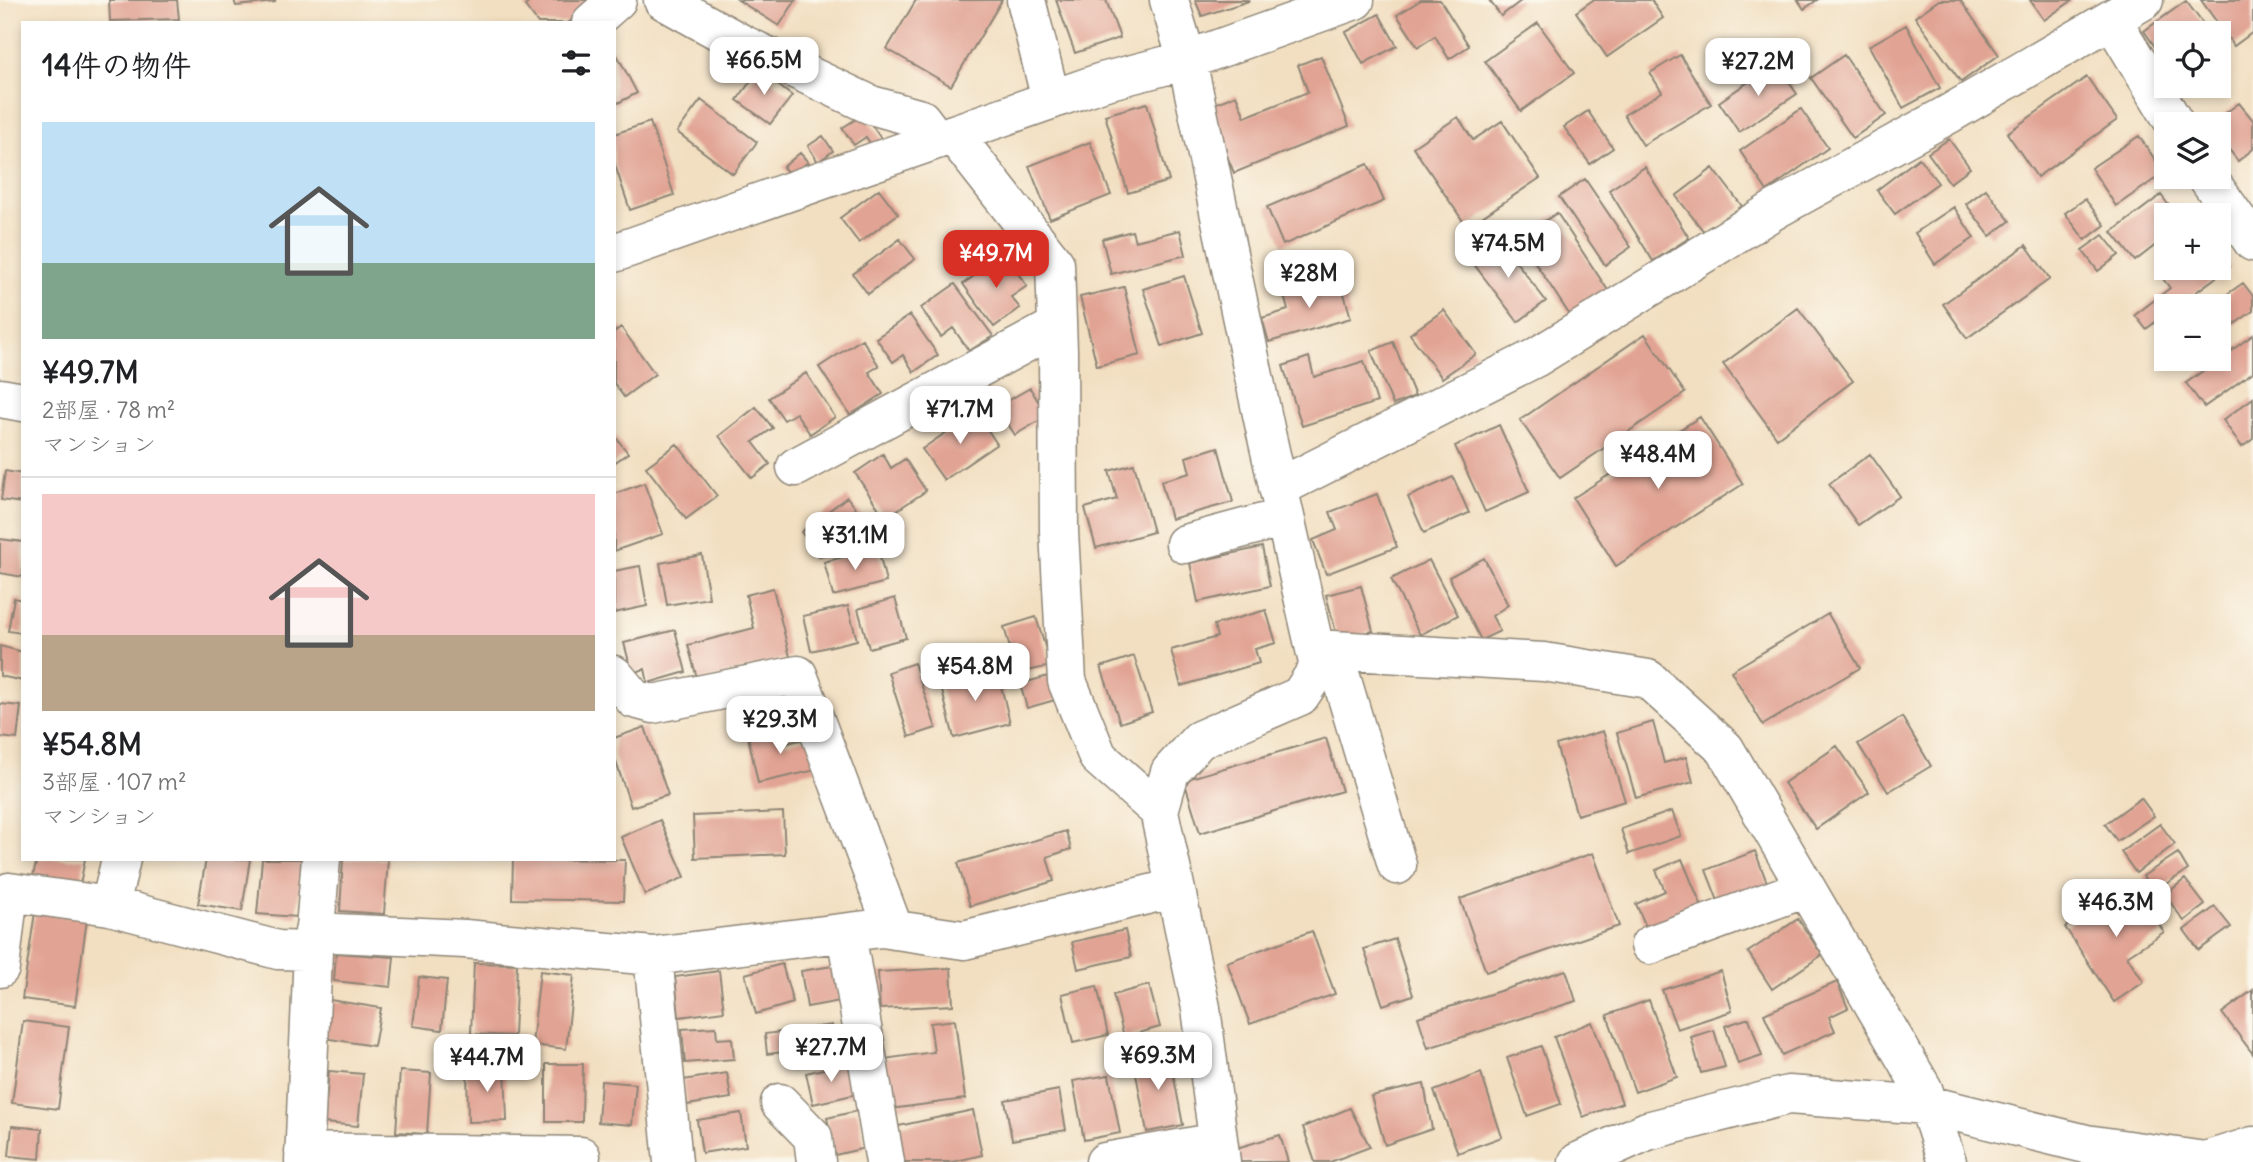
<!DOCTYPE html>
<html lang="ja">
<head>
<meta charset="utf-8">
<style>
  body { margin:0; font-family:Delius,"Klee One",sans-serif; background:#f6f6f6; color:#202124; height:100vh; display:flex; flex-direction:column; font-size:26px; white-space:nowrap }
  * { box-sizing:border-box; margin:0 }
  p { font-size:23px; color:#757577 }
  .icon { flex:none; width:38px; height:38px; fill:none; stroke:currentColor; stroke-width:2; stroke-linecap:round; stroke-linejoin:round }
  .map { position:relative; flex:1; overflow:hidden }
  .drawer { position:absolute; left:21px; top:21px; width:595px; height:840px; display:flex; flex-direction:column; background:#fff; border-radius:0px; box-shadow:0 4px 10px #0003 }
  .drawer>* { flex:none }
  .tools { position:absolute; left:2154px; top:21px; display:grid; gap:14px }
  .tools a { display:grid; place-items:center; width:77px; height:77px; border-radius:0px; background:#fff; box-shadow:0 4px 10px #0003; font-size:35px }
  .price { position:absolute; translate:-50% -60px; padding:0 16px; border-radius:14px; background:#fff; color:#222; font-size:23px; line-height:46px; filter:drop-shadow(0 2px 4px #0008) }
  .price::after { content:''; position:absolute; left:50%; top:42px; width:21px; height:16px; margin-left:-10px; background:inherit; clip-path:polygon(0 0,100% 0,50% 100%) }
  .price.on { background:#d93025; color:#fff }
  ul { padding:0; list-style:none }
  li { display:grid; align-content:center; gap:14px; height:371px; padding:0 21px }
  li+li { border-top:2px solid #e0e0e0 }
  li span { display:grid; place-items:center; height:217px; border-radius:0px; color:#555 }
  li>.icon { margin-inline-start:auto }
  span .icon { width:126px; height:126px; fill:#fffc; stroke-width:1 }
  li b { font-size:30px }
  h2 { display:flex; justify-content:space-between; align-items:center; height:84px; padding:0 21px; font-size:30px }
  .map>svg:first-child { display:block }
  .building { fill:#e1a393 }
  .lines { fill:none; stroke-linecap:round; stroke-linejoin:round }
  .minor-casing { stroke:#8e8576; stroke-width:41 }
  .minor { stroke:#fff; stroke-width:38 }
</style>
</head>
<body>
<div class="map">
<svg width="2253" height="1162" viewBox="0 0 2253 1162">
  <rect width="100%" height="100%" fill="#fbf7ec"/>
  <filter id="ink" filterUnits="userSpaceOnUse"><feTurbulence type="fractalNoise" baseFrequency=".0143" numOctaves="2"/><feDisplacementMap in="SourceGraphic" scale="14" xChannelSelector="R" yChannelSelector="G"/><feConvolveMatrix kernelMatrix="1 2 1 2 8 2 1 2 1" color-interpolation-filters="sRGB"/></filter>
  <filter id="wash" filterUnits="userSpaceOnUse"><feTurbulence type="fractalNoise" baseFrequency=".00686" numOctaves="4" result="noise"/><feDisplacementMap in="SourceGraphic" scale="28" xChannelSelector="R" yChannelSelector="G"/><feGaussianBlur stdDeviation="1.57" result="paint"/><feColorMatrix in="noise" values="0 0 0 0 0 0 0 0 0 0 0 0 0 0 0 0 0 1.4 0 .05"/><feComposite in="paint" operator="in"/></filter>
  <g filter="url(#wash)">
    <rect width="100%" height="100%" fill="#f2dfc1"/>
    <g id="blocks">
      <path class="building" d="M 109,0 L 177,0 L 179,19 L 110,21 Z
        M 234,0 L 275,0 L 275,2 L 236,6 Z
        M 532,0 L 587,0 L 590,5 L 568,23 L 538,23 L 525,6 Z
        M 738,0 L 796,0 L 779,26 Z
        M 916,0 L 1002,0 L 951,86 L 887,49 Z
        M 1056,0 L 1106,0 L 1120,38 L 1075,53 Z
        M 1195,0 L 1249,0 L 1249,1 L 1202,16 Z
        M 1421,0 L 1440,0 L 1469,46 L 1449,59 L 1435,36 L 1418,47 L 1397,15 Z
        M 1489,0 L 1522,0 L 1501,16 Z
        M 1593,0 L 1651,0 L 1663,18 L 1607,57 L 1576,12 Z
        M 1798,0 L 1817,0 L 1804,9 Z
        M 1939,0 L 1960,0 L 1999,55 L 1961,82 L 1915,17 Z
        M 2030,0 L 2073,0 L 2044,20 Z
        M 2201,0 L 2253,0 L 2253,32 L 2234,46 Z
        M 2186,1 L 2210,33 L 2166,33 L 2166,62 L 2144,31 Z
        M 1379,14 L 1397,46 L 1363,64 L 1346,32 Z
        M 1538,23 L 1574,73 L 1521,111 L 1485,61 Z
        M 1906,25 L 1940,88 L 1903,108 L 1869,46 Z
        M 614,49 L 637,93 L 614,105 Z
        M 1680,55 L 1711,104 L 1643,145 L 1624,115 L 1662,92 L 1650,73 Z
        M 1844,55 L 1886,115 L 1853,138 L 1811,78 Z
        M 1321,56 L 1349,126 L 1234,173 L 1207,107 L 1236,95 L 1245,117 L 1308,92 L 1298,65 Z
        M 1776,63 L 1797,94 L 1739,132 L 1719,102 Z
        M 759,70 L 792,96 L 770,124 L 737,100 Z
        M 2087,77 L 2117,120 L 2037,177 L 2007,133 Z
        M 701,100 L 757,142 L 733,174 L 677,132 Z
        M 1147,103 L 1169,181 L 1128,193 L 1105,115 Z
        M 2239,103 L 2253,120 L 2253,149 L 2238,161 L 2219,136 L 2219,124 L 2211,124 Z
        M 1801,109 L 1828,148 L 1767,191 L 1740,151 Z
        M 1588,111 L 1613,148 L 1590,164 L 1564,127 Z
        M 864,114 L 882,140 L 872,146 L 866,137 L 854,145 L 842,128 Z
        M 1458,117 L 1473,140 L 1502,121 L 1540,178 L 1467,227 L 1413,147 Z
        M 650,122 L 674,195 L 630,210 L 614,162 L 614,134 Z
        M 823,136 L 833,151 L 818,162 L 808,146 Z
        M 2139,136 L 2164,173 L 2116,206 L 2091,168 Z
        M 1949,139 L 1970,168 L 1950,183 L 1928,153 Z
        M 1090,142 L 1111,195 L 1050,219 L 1029,166 Z
        M 800,153 L 808,162 L 791,176 L 783,167 Z
        M 1919,158 L 1938,183 L 1895,214 L 1877,190 Z
        M 1368,164 L 1384,201 L 1283,245 L 1267,207 Z
        M 1645,167 L 1689,238 L 1653,261 L 1609,190 Z
        M 1713,168 L 1742,206 L 1705,233 L 1676,196 Z
        M 1585,179 L 1631,247 L 1605,265 L 1559,197 Z
        M 879,189 L 898,214 L 859,243 L 840,218 Z
        M 1986,189 L 2010,221 L 1990,236 L 1966,204 Z
        M 2161,195 L 2176,215 L 2166,215 L 2166,237 L 2135,261 L 2112,232 Z
        M 2085,199 L 2105,225 L 2085,240 L 2065,213 Z
        M 1954,207 L 1974,238 L 1935,264 L 1915,233 Z
        M 1557,213 L 1609,292 L 1571,317 L 1519,238 Z
        M 1180,230 L 1186,255 L 1111,274 L 1102,239 L 1132,231 L 1135,241 Z
        M 2103,235 L 2119,255 L 2098,271 L 2082,250 Z
        M 1498,238 L 1546,301 L 1518,322 L 1470,259 Z
        M 900,239 L 915,259 L 868,294 L 853,274 Z
        M 2026,245 L 2050,279 L 1967,338 L 1943,304 Z
        M 2219,253 L 2230,267 L 2177,306 L 2166,306 L 2166,314 L 2146,329 L 2135,315 L 2170,288 L 2163,279 L 2178,268 L 2219,268 Z
        M 1004,254 L 1027,286 L 1011,297 L 1020,308 L 994,327 L 963,284 Z
        M 1184,276 L 1202,333 L 1162,346 L 1143,289 Z
        M 1339,276 L 1351,318 L 1269,342 L 1262,318 L 1288,310 L 1283,292 Z
        M 2243,283 L 2253,296 L 2253,311 L 2219,335 L 2219,306 L 2210,306 Z
        M 955,284 L 993,336 L 969,351 L 953,328 L 941,337 L 921,308 Z
        M 1124,287 L 1140,355 L 1097,366 L 1080,297 Z
        M 1798,308 L 1853,381 L 1777,438 L 1723,364 Z
        M 1444,310 L 1476,354 L 1442,378 L 1410,334 Z
        M 910,315 L 938,355 L 914,372 L 903,355 L 893,362 L 876,338 Z
        M 621,327 L 655,374 L 624,397 L 614,383 L 614,332 Z
        M 1645,334 L 1685,393 L 1560,478 L 1520,420 Z
        M 2253,335 L 2253,372 L 2204,407 L 2186,383 Z
        M 862,339 L 879,366 L 869,372 L 883,394 L 850,415 L 819,367 Z
        M 1393,342 L 1415,396 L 1393,405 L 1371,351 Z
        M 1309,357 L 1314,377 L 1364,361 L 1377,402 L 1302,426 L 1283,366 Z
        M 806,373 L 835,417 L 810,434 L 796,413 L 784,420 L 769,398 Z
        M 1030,388 L 1047,416 L 1015,435 L 997,407 Z
        M 2253,398 L 2253,439 L 2242,447 L 2223,420 Z
        M 756,407 L 773,428 L 753,442 L 770,464 L 752,478 L 719,436 Z
        M 976,412 L 997,444 L 944,480 L 922,449 Z
        M 1700,417 L 1743,484 L 1616,566 L 1573,498 Z
        M 1499,425 L 1529,492 L 1485,512 L 1455,446 Z
        M 614,435 L 628,453 L 614,463 Z
        M 677,444 L 717,496 L 686,519 L 646,467 Z
        M 1218,447 L 1233,502 L 1171,519 L 1161,481 L 1190,473 L 1186,457 Z
        M 883,454 L 891,468 L 905,459 L 926,491 L 885,518 L 855,473 Z
        M 1870,454 L 1900,496 L 1858,525 L 1829,484 Z
        M 1134,464 L 1153,532 L 1096,548 L 1085,508 L 1117,499 L 1109,471 Z
        M 5,471 L 23,474 L 23,503 L 1,500 Z
        M 1453,477 L 1469,513 L 1424,533 L 1408,497 Z
        M 644,483 L 663,534 L 614,551 L 614,494 Z
        M 1377,494 L 1397,547 L 1326,574 L 1313,540 L 1337,530 L 1330,512 Z
        M 847,497 L 867,522 L 820,557 L 801,532 Z
        M 0,539 L 23,542 L 23,577 L 0,573 Z
        M 1262,547 L 1270,586 L 1198,602 L 1190,563 Z
        M 878,548 L 886,582 L 833,596 L 824,562 Z
        M 702,555 L 709,598 L 667,605 L 660,563 Z
        M 1484,558 L 1508,605 L 1492,616 L 1500,631 L 1481,640 L 1449,577 Z
        M 1429,560 L 1458,615 L 1420,635 L 1391,579 Z
        M 640,566 L 647,606 L 614,613 L 614,571 Z
        M 1361,586 L 1373,631 L 1338,640 L 1326,595 Z
        M 773,588 L 790,657 L 698,682 L 688,645 L 754,628 L 746,595 Z
        M 14,598 L 23,600 L 23,633 L 8,631 Z
        M 895,598 L 906,638 L 869,648 L 858,609 Z
        M 848,606 L 857,640 L 811,651 L 803,616 Z
        M 1266,610 L 1276,643 L 1255,649 L 1259,663 L 1181,686 L 1171,650 L 1217,637 L 1214,625 Z
        M 1828,614 L 1860,668 L 1763,725 L 1731,671 Z
        M 1036,617 L 1051,666 L 1017,673 L 1004,627 Z
        M 675,630 L 686,672 L 648,683 L 645,669 L 632,673 L 624,643 Z
        M 0,646 L 23,652 L 23,681 L 0,676 Z
        M 1134,656 L 1152,712 L 1120,723 L 1101,667 Z
        M 914,663 L 936,728 L 909,737 L 888,672 Z
        M 997,669 L 1010,723 L 954,738 L 940,683 Z
        M 1055,674 L 1062,698 L 1027,708 L 1020,684 Z
        M 0,704 L 21,706 L 17,739 L 0,737 Z
        M 1902,717 L 1931,766 L 1888,792 L 1858,744 Z
        M 1653,722 L 1664,763 L 1686,757 L 1693,782 L 1636,798 L 1617,733 Z
        M 780,726 L 783,744 L 809,738 L 816,770 L 758,783 L 748,736 Z
        M 645,727 L 668,795 L 631,807 L 614,756 L 614,738 Z
        M 1603,731 L 1625,801 L 1577,815 L 1556,745 Z
        M 1326,738 L 1342,791 L 1200,833 L 1184,780 Z
        M 1837,746 L 1869,792 L 1816,829 L 1784,783 Z
        M 2141,798 L 2154,816 L 2117,841 L 2105,824 Z
        M 1672,811 L 1681,836 L 1629,854 L 1621,829 Z
        M 783,812 L 785,854 L 695,858 L 693,816 Z
        M 660,820 L 685,877 L 645,895 L 621,837 Z
        M 2160,824 L 2175,844 L 2136,873 L 2121,852 Z
        M 1066,831 L 1071,849 L 1047,857 L 1054,881 L 970,906 L 958,863 Z
        M 1755,851 L 1769,888 L 1720,906 L 1706,870 Z
        M 1593,853 L 1619,926 L 1486,972 L 1460,899 Z
        M 2178,853 L 2188,870 L 2153,892 L 2143,876 Z
        M 37,859 L 85,859 L 80,885 L 33,876 Z
        M 206,859 L 250,859 L 242,911 L 198,904 Z
        M 262,859 L 302,859 L 297,917 L 257,914 Z
        M 343,859 L 388,859 L 384,914 L 340,911 Z
        M 513,859 L 625,860 L 623,901 L 512,899 Z
        M 1682,859 L 1702,907 L 1647,929 L 1636,904 L 1665,891 L 1656,870 Z
        M 2185,879 L 2205,905 L 2184,921 L 2165,895 Z
        M 2132,883 L 2164,932 L 2127,956 L 2144,982 L 2114,1002 L 2065,927 Z
        M 2215,907 L 2231,927 L 2199,950 L 2184,930 Z
        M 35,912 L 87,919 L 75,1006 L 22,999 Z
        M 1798,919 L 1822,955 L 1772,989 L 1748,952 Z
        M 1125,930 L 1131,957 L 1078,969 L 1072,942 Z
        M 1312,931 L 1335,994 L 1250,1024 L 1227,962 Z
        M 1395,939 L 1413,995 L 1383,1005 L 1364,949 Z
        M 336,953 L 394,957 L 391,987 L 334,981 Z
        M 474,963 L 517,964 L 514,1036 L 471,1034 Z
        M 782,964 L 793,1003 L 756,1014 L 745,974 Z
        M 833,966 L 840,1001 L 807,1007 L 801,971 Z
        M 951,968 L 953,1005 L 880,1009 L 878,972 Z
        M 1566,970 L 1576,1001 L 1428,1048 L 1418,1017 Z
        M 540,971 L 574,975 L 566,1049 L 532,1045 Z
        M 719,971 L 724,1011 L 679,1017 L 675,977 Z
        M 1721,971 L 1732,1011 L 1677,1029 L 1662,990 Z
        M 419,977 L 447,980 L 442,1030 L 413,1026 Z
        M 1837,982 L 1848,1008 L 1829,1017 L 1835,1031 L 1782,1055 L 1764,1014 Z
        M 1149,985 L 1160,1027 L 1124,1037 L 1113,995 Z
        M 1097,986 L 1108,1035 L 1073,1043 L 1062,994 Z
        M 2253,990 L 2253,1054 L 2222,1013 Z
        M 330,1000 L 381,1008 L 374,1046 L 324,1038 Z
        M 1649,1000 L 1677,1077 L 1635,1092 L 1607,1015 Z
        M 1749,1018 L 1762,1056 L 1738,1064 L 1725,1026 Z
        M 955,1020 L 965,1099 L 890,1109 L 884,1059 L 934,1052 L 930,1023 Z
        M 23,1021 L 69,1027 L 58,1109 L 12,1103 Z
        M 1592,1022 L 1622,1103 L 1583,1117 L 1554,1037 Z
        M 832,1025 L 835,1046 L 767,1054 L 765,1034 Z
        M 716,1027 L 717,1039 L 732,1038 L 734,1059 L 685,1063 L 682,1029 Z
        M 1714,1030 L 1725,1067 L 1701,1073 L 1691,1037 Z
        M 1541,1046 L 1561,1104 L 1527,1116 L 1507,1058 Z
        M 1169,1051 L 1183,1125 L 1147,1132 L 1133,1058 Z
        M 849,1063 L 857,1094 L 813,1104 L 806,1073 Z
        M 546,1064 L 583,1064 L 582,1122 L 546,1122 Z
        M 505,1065 L 507,1121 L 468,1122 L 467,1066 Z
        M 329,1071 L 363,1074 L 358,1126 L 324,1123 Z
        M 400,1071 L 431,1073 L 427,1134 L 396,1132 Z
        M 727,1073 L 731,1098 L 687,1105 L 683,1080 Z
        M 1481,1073 L 1502,1137 L 1458,1153 L 1434,1091 Z
        M 1109,1075 L 1120,1133 L 1084,1140 L 1073,1081 Z
        M 601,1081 L 636,1084 L 632,1125 L 598,1122 Z
        M 1424,1084 L 1432,1129 L 1385,1145 L 1371,1096 Z
        M 1059,1090 L 1066,1130 L 1012,1140 L 1005,1100 Z
        M 1350,1108 L 1370,1147 L 1330,1162 L 1315,1162 L 1303,1127 Z
        M 973,1110 L 982,1155 L 952,1162 L 902,1162 L 894,1127 Z
        M 857,1111 L 865,1148 L 835,1155 L 827,1118 Z
        M 741,1113 L 746,1146 L 702,1153 L 697,1120 Z
        M 12,1126 L 42,1129 L 40,1159 L 9,1156 Z
        M 1280,1135 L 1288,1162 L 1233,1162 L 1230,1150 Z"/>
    </g>
  </g>
  <g filter="url(#ink)">
    <use href="#blocks" fill-opacity="0" stroke="#8e8576" stroke-width="2"/>
    <g class="lines">
      <g class="minor-casing">
        <path id="minor" d="M 663,0 L 744,45 L 871,105 L 921,119 L 937,140
          M 1026,0 L 1051,100
          M 1169,0 L 1187,60 L 1266,433 L 1319,667 L 1300,696 L 1199,740 L 1170,772 L 1159,811 L 1201,1008 L 1221,1162
          M 2112,20 L 2175,124
          M 591,23 L 617,0
          M 953,134 L 1055,264 L 1058,351 L 1059,531 L 1067,681 L 1098,757 L 1159,811
          M 2207,177 L 2253,242
          M 614,253 L 1102,82 L 1187,60 L 1355,0
          M 0,398 L 23,402
          M 796,467 L 1057,326
          M 1278,488 L 1535,358 L 1776,209 L 1949,114 L 2144,0
          M 1185,544 L 1285,517
          M 1315,649 L 1544,662 L 1648,679 L 1725,749 L 1923,1089 L 1947,1162
          M 1333,650 L 1397,865
          M 614,675 L 634,699 L 653,704 L 798,675 L 894,930
          M 0,898 L 9,892 L 110,906 L 278,950 L 313,951
          M 110,906 L 121,859
          M 314,932 L 465,939 L 653,956 L 882,928 L 964,940 L 1175,888
          M 846,933 L 885,1162
          M 1650,945 L 1806,888
          M 653,956 L 673,1162
          M 0,968 L 9,892
          M 780,1103 L 813,1137 L 816,1162
          M 304,1152 L 581,1156
          M 304,1162 L 313,951 L 321,859
          M 1105,1162 L 1218,1142
          M 1578,1162 L 1647,1131 L 1788,1095 L 1928,1105 L 2086,1144 L 2205,1161 L 2253,1146"/>
      </g>
      <use href="#minor" class="minor"/>
    </g>
  </g>
</svg>
<div class="tools">
<a><svg class="icon" aria-label="locate" viewBox="0 0 24 24"><circle cx="12" cy="12" r="6"/><path d="M12 2v4M12 18v4M2 12h4M18 12h4"/></svg></a>
<a><svg class="icon" aria-label="layers" viewBox="0 0 24 24"><path d="M12 4l9 5-9 5-9-5zM3 14l9 5 9-5"/></svg></a>
<a>+</a>
<a>−</a>
</div>
<b class="price" style="left:764px;top:97px">¥66.5M</b>
<b class="price" style="left:1758px;top:98px">¥27.2M</b>
<b class="price" style="left:1508px;top:280px">¥74.5M</b>
<b class="price on" style="left:996px;top:290px">¥49.7M</b>
<b class="price" style="left:1309px;top:310px">¥28M</b>
<b class="price" style="left:960px;top:446px">¥71.7M</b>
<b class="price" style="left:1658px;top:491px">¥48.4M</b>
<b class="price" style="left:855px;top:572px">¥31.1M</b>
<b class="price" style="left:975px;top:703px">¥54.8M</b>
<b class="price" style="left:780px;top:756px">¥29.3M</b>
<b class="price" style="left:2116px;top:939px">¥46.3M</b>
<b class="price" style="left:831px;top:1084px">¥27.7M</b>
<b class="price" style="left:1158px;top:1092px">¥69.3M</b>
<b class="price" style="left:487px;top:1094px">¥44.7M</b>
<section class="drawer">
<h2>14件の物件<svg class="icon" aria-label="filters" viewBox="0 0 24 24"><path d="M4 7h16M4 17h16"/><circle cx="9" cy="7" r="2"/><circle cx="15" cy="17" r="2"/></svg></h2>
<ul>
<li><span style="background:linear-gradient(#bfe0f5 65%,#7fa58c 0)"><svg class="icon" aria-label="home" viewBox="0 0 24 24"><path d="M3 11l9-7 9 7M6 9v11h12V9"/></svg></span><div><b>¥49.7M</b><p>2部屋 · 78 m²</p><p>マンション</p></div></li>
<li><span style="background:linear-gradient(#f6c9c9 65%,#b9a48a 0)"><svg class="icon" aria-label="home" viewBox="0 0 24 24"><path d="M3 11l9-7 9 7M6 9v11h12V9"/></svg></span><div><b>¥54.8M</b><p>3部屋 · 107 m²</p><p>マンション</p></div></li>
</ul>
</section>
</div>
</body>
</html>
